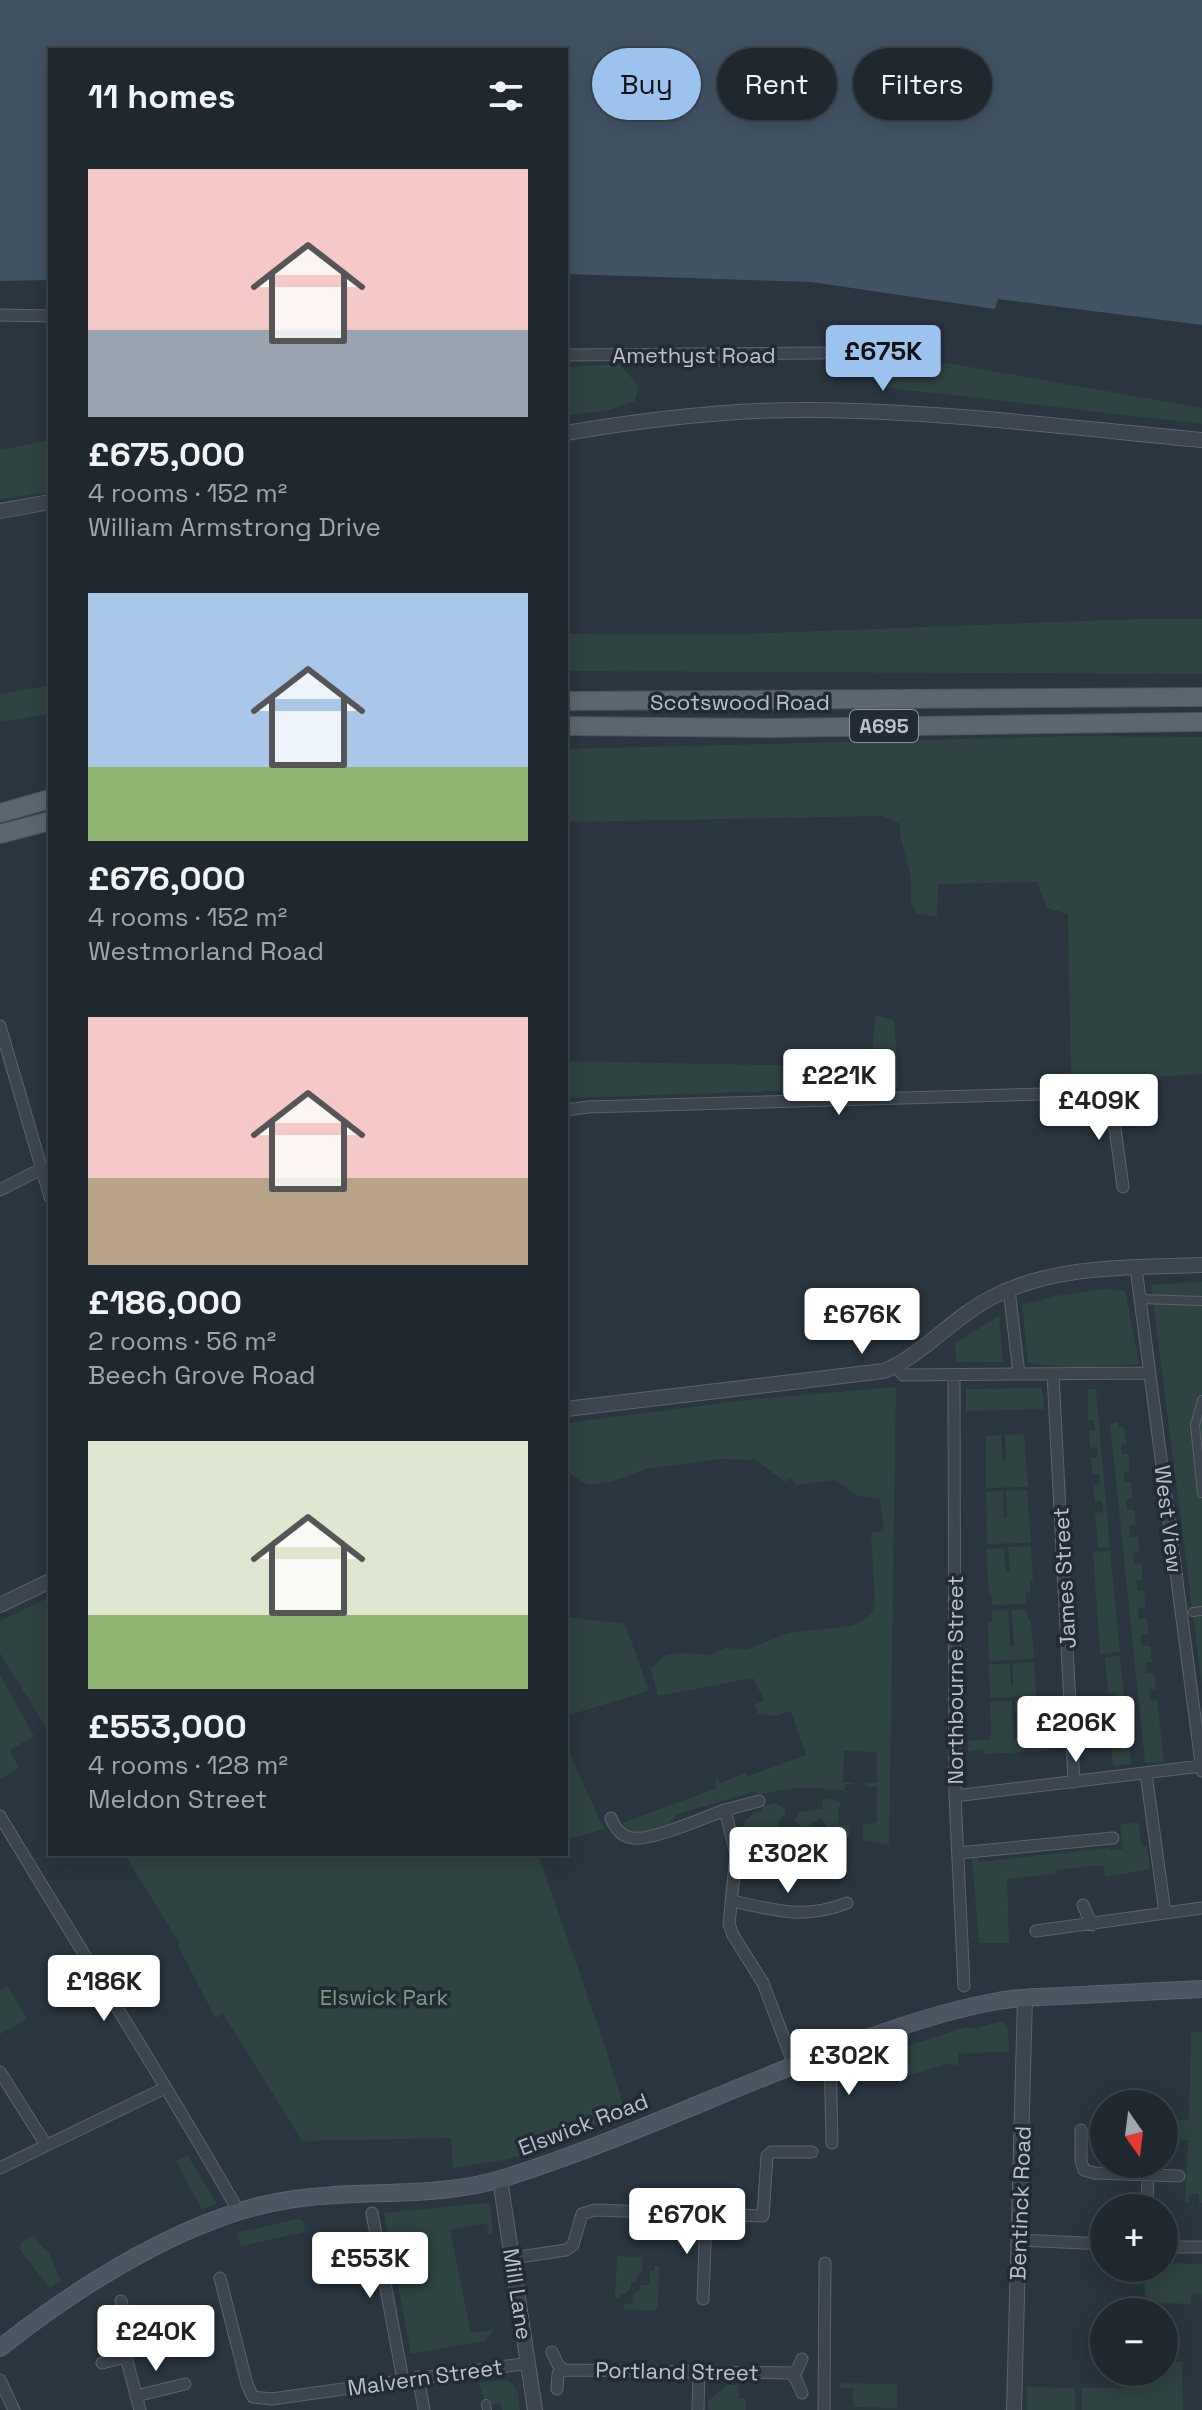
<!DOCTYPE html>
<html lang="en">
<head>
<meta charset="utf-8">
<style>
  body { margin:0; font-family:"Space Grotesk",sans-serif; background:#2c343b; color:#f1f3f6; height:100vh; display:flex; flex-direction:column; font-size:30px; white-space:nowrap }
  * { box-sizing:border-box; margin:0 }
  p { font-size:26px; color:#a1a6aa }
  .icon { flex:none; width:44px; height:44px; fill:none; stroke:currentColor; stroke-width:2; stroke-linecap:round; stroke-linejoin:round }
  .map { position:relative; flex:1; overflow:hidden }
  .panel { position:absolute; left:48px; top:48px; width:520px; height:1808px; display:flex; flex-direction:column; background:#1f282f; border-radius:0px; box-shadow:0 4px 20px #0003,0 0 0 2px #3c444b }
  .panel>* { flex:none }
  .top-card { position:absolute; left:592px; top:48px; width:490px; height:72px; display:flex; gap:16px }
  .needle { width:52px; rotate:166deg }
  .tools { position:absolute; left:1090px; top:2090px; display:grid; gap:16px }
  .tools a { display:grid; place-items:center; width:88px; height:88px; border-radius:50%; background:#1f282f; box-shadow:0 4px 20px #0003,0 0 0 2px #3c444b; font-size:40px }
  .price { position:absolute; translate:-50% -68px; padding:0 18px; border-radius:8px; background:#fff; color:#222; font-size:26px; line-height:52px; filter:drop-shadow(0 2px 4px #0008) }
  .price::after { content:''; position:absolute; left:50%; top:48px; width:24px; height:18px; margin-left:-12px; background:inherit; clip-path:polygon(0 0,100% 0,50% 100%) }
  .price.active { background:#9bc3ed; color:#111 }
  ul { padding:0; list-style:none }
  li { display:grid; align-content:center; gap:16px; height:424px; padding:0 40px }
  li span { display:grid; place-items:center; height:248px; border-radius:0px; color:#555 }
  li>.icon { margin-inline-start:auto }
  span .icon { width:144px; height:144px; fill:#fffc; stroke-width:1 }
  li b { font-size:34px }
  h2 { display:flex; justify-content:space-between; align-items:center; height:96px; padding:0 40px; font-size:34px }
  .tag { padding:0 28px; border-radius:36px; background:#1f282f; box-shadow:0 4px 20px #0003,0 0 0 2px #3c444b; font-size:28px; line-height:72px }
  .tag.active { background:#9bc3ed; color:#111 }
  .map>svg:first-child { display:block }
  .green { fill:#2e4442 }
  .water { fill:#415466 }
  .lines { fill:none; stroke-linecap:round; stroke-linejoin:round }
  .pedestrian-casing { stroke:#5b646d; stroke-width:10 }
  .minor-casing { stroke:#5b646d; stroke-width:13 }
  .tertiary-casing { stroke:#5b646d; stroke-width:16 }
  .secondary-casing { stroke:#5b646d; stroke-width:18 }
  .primary-casing { stroke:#4a525b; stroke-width:20 }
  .pedestrian { stroke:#3d464f; stroke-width:8 }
  .minor { stroke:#3d464f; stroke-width:11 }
  .tertiary { stroke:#3d464f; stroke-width:14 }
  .secondary { stroke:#4c5662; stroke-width:16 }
  .primary { stroke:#5b666f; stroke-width:18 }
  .labels { text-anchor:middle; stroke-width:7; stroke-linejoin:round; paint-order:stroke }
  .shield { fill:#222b35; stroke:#8c949d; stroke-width:2 }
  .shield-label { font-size:20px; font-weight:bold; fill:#bac1ca }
  .street-label { font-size:22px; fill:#bac1ca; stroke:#222b35 }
  .park-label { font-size:22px; fill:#7a9d7f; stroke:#222b35 }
</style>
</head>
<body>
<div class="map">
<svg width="1202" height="2410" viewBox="0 0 1202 2410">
  <rect width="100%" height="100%" fill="#29353f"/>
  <path class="green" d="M 873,354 L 935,361 L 1202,408 L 1202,424 L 881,387 L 856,361 Z
    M 620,364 L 639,387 L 635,401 L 606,411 L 566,415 L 566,367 Z
    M 50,440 L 50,492 L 0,499 L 0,450 Z
    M 1136,619 L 1202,619 L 1202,674 L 566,671 L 566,634 L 745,634 Z
    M 50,685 L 50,714 L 0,722 L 0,694 Z
    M 1073,736 L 1202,737 L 1202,1074 L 1071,1082 L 1068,914 L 1047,908 L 1037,882 L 938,884 L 937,917 L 918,914 L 911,903 L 911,878 L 900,835 L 900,824 L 883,816 L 566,822 L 566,749 Z
    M 875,1015 L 894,1020 L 899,1087 L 566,1098 L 566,1061 L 871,1067 Z
    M 1202,1282 L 1202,1686 L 1151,1285 Z
    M 1103,1289 L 1125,1290 L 1139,1364 L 1073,1368 L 1028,1363 L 1022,1305 L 1056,1296 Z
    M 999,1316 L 1003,1362 L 956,1362 L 955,1343 Z
    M 896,1387 L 889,1845 L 863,1840 L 863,1824 L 877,1823 L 877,1787 L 866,1786 L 866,1783 L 877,1783 L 877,1752 L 844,1751 L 843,1782 L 853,1783 L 854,1785 L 846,1784 L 844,1790 L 852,1793 C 816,1786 793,1786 758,1795 L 756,1791 L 678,1814 C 665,1831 650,1837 629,1832 L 622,1823 L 717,1788 L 715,1781 L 718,1779 L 720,1783 L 746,1773 L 748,1776 L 806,1755 L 791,1711 L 776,1716 L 758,1714 L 754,1705 L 764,1700 L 753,1678 L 658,1696 L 651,1669 L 664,1656 L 678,1653 L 712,1655 L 724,1648 L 746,1649 L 759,1645 L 788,1633 L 851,1626 L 864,1620 L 872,1613 L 875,1602 L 871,1533 L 884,1531 L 880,1499 L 858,1496 L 835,1480 L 797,1485 L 790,1478 L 785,1482 L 756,1460 L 720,1459 L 685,1464 L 646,1469 L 611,1482 L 587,1485 L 566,1471 L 566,1423 L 756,1399 Z
    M 1042,1388 L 1044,1409 L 966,1411 L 966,1389 Z
    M 1088,1389 L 1096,1389 L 1110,1547 L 1098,1548 L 1095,1513 L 1103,1512 L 1102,1501 L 1095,1502 L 1093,1485 L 1100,1484 L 1099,1474 L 1092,1474 L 1091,1458 L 1097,1457 L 1097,1447 L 1090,1448 L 1089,1431 L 1095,1430 L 1094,1420 L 1088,1420 Z
    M 1118,1422 L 1119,1427 L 1124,1427 L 1126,1443 L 1121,1444 L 1122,1454 L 1128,1454 L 1130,1471 L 1124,1472 L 1125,1482 L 1131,1482 L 1133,1498 L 1126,1499 L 1127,1510 L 1134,1510 L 1136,1525 L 1129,1526 L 1130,1537 L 1138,1536 L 1139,1552 L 1133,1553 L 1134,1564 L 1141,1563 L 1143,1580 L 1136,1581 L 1138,1591 L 1144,1591 L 1146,1607 L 1138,1608 L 1139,1619 L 1147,1618 L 1149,1634 L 1141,1635 L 1142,1646 L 1150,1646 L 1152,1662 L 1146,1662 L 1147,1673 L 1154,1673 L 1156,1689 L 1149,1689 L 1150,1701 L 1157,1700 L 1164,1762 L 1145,1763 L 1110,1423 Z
    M 1024,1434 L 1028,1487 L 986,1488 L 986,1436 L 1001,1435 L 1003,1461 L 1006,1460 L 1005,1435 Z
    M 1027,1490 L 1031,1543 L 987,1544 L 986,1492 L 1003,1491 L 1004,1518 L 1007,1518 L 1006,1491 Z
    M 1031,1546 L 1033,1581 L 1030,1581 L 1030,1592 L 1025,1593 L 1026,1604 L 992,1605 L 991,1594 L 989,1594 L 986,1549 L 1004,1548 L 1006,1573 L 1010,1572 L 1008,1547 Z
    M 1110,1551 L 1120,1652 L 1100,1654 L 1093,1552 Z
    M 50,1597 L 50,1734 L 0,1653 L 0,1621 Z
    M 1027,1609 L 1028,1620 L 1031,1621 L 1034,1659 L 989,1661 L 988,1623 L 992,1622 L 992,1611 L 1008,1610 L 1010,1647 L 1014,1646 L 1012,1610 Z
    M 566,1617 L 625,1624 L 649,1691 L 566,1716 Z
    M 1120,1656 L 1131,1764 L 1113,1766 L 1110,1731 L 1119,1730 L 1118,1719 L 1110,1720 L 1109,1705 L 1116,1704 L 1115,1692 L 1108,1693 L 1105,1657 Z
    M 1034,1662 L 1036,1696 L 990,1698 L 989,1664 L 1010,1664 L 1011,1686 L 1013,1686 L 1013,1663 Z
    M 0,1675 L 34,1736 L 10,1750 L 19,1768 L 0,1779 Z
    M 1036,1699 L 1039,1737 L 1062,1736 L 1062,1748 L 1049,1748 L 1048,1751 L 984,1754 L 983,1749 L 968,1752 L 968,1741 L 991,1739 L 990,1701 L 1012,1701 L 1014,1738 L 1017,1738 L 1015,1700 Z
    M 566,1746 L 604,1829 L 566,1840 Z
    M 829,1798 L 841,1802 L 838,1812 L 839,1826 L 850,1825 L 850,1838 L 835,1836 L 826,1859 L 811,1857 L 812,1853 L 826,1854 L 828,1835 L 818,1833 L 827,1826 L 820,1818 L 804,1829 L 797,1823 L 795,1820 L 799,1812 L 823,1809 L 822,1800 Z
    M 776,1803 L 785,1809 L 785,1814 L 780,1818 L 778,1827 L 783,1832 L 780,1854 L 791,1856 L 794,1839 L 799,1838 L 802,1841 L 799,1863 L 778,1861 L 778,1856 L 764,1854 L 764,1842 L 745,1841 C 738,1824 747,1815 763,1810 L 762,1806 Z
    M 1138,1822 L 1142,1846 L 1147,1846 L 1150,1869 L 1105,1877 L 1103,1865 L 1056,1870 L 1056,1874 L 1007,1879 L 1009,1943 L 979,1943 L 972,1858 L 977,1857 L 979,1862 L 1109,1848 L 1110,1850 L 1123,1849 L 1120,1824 Z
    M 124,1854 L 538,1854 L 605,2046 L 623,2105 L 621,2116 L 510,2159 L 453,2168 L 451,2138 L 302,2141 L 222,2012 L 216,2019 L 178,1946 L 180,1944 Z
    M 7,1986 L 27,2019 L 0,2034 L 0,1991 Z
    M 998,2022 L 1003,2022 L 1008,2027 L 1009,2052 L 959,2053 L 958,2065 L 947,2064 L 901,2078 L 901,2048 L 966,2027 L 974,2029 Z
    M 1191,2032 L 1202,2032 L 1202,2203 L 1199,2203 L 1199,2194 L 1190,2194 L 1189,2202 L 1185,2202 L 1188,2140 L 1164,2139 L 1164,2121 L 1189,2120 Z
    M 188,2155 L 189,2158 L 217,2204 L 202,2210 L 176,2161 Z
    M 484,2203 L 490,2204 L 493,2232 L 488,2235 L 487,2223 L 450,2230 L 471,2333 L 494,2330 L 485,2341 L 411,2354 L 384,2213 Z
    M 298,2219 L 303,2221 L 305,2232 L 241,2246 L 237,2235 L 239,2232 Z
    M 37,2234 L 35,2240 L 49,2253 L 61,2281 L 50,2288 L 19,2249 L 21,2242 Z
    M 617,2256 L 643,2257 L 642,2272 L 639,2272 L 635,2282 L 631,2282 L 630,2290 L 627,2290 L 626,2294 L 620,2294 L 620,2299 L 615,2298 Z
    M 1164,2263 L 1202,2264 L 1202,2305 L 1201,2294 L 1192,2294 L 1191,2304 L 1148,2303 L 1144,2284 L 1154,2268 L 1164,2268 Z
    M 655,2266 L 659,2266 L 658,2308 L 653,2311 L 624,2310 L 624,2304 L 632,2304 L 633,2294 L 640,2290 L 640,2285 L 650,2285 L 650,2271 L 654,2271 Z
    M 1164,2361 L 1182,2362 L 1183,2410 L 1082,2410 L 1082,2388 L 1124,2388 L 1125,2372 L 1164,2372 Z
    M 506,2380 C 519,2386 519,2397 520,2410 L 502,2410 L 500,2403 L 492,2405 L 490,2399 L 484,2400 L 479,2383 Z
    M 840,2383 L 894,2384 L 897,2386 L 897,2408 L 853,2407 L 853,2388 L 840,2388 Z
    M 727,2385 L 738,2385 L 739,2398 L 746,2399 L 746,2410 L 708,2410 L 708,2401 Z
    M 1027,2387 L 1075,2388 L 1075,2410 L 1027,2410 Z"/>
  <path class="water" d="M 0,0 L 1202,0 L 1202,325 L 998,299 L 995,309 L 811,282 L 566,274 L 566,50 L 50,50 L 50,280 L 0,281 Z"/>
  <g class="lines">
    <g class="pedestrian-casing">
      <path id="pedestrian" d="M 1140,1299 L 1202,1301
        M 1202,1400 L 1195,1425 L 1202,1493
        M 1193,1612 L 1202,1611
        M 486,2404 L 487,2410"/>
    </g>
    <g class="minor-casing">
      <path id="minor" d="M 0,315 L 50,316
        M 566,355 L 822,353
        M 0,1026 L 50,1197
        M 566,1110 L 588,1107 L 1110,1092 L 1123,1187
        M 0,1190 L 41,1169
        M 1136,1268 L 1202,1771
        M 1009,1289 L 1019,1374
        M 896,1366 L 903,1375 L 1150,1373
        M 1053,1374 L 1074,1782
        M 954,1375 L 955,1796 L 964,1986
        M 1146,1773 L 1165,1913
        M 955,1796 L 1201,1766
        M 759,1801 L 725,1810 L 736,1854 L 729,1924 L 733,1935 L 763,1983 L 794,2065
        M 0,1816 C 79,1948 163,2078 239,2212
        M 611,1818 C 615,1828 621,1837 633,1838 C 652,1841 705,1817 725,1810
        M 958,1853 L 1113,1838
        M 732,1901 C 775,1910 804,1920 847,1903
        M 1083,1905 L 1092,1925
        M 1036,1931 L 1202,1908
        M 830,2051 L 832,2143
        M 0,2072 L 46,2145
        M 1081,2130 L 1081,2161 L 1084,2170 L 1094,2173 L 1179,2176
        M 0,2168 L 165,2088
        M 1147,2205 L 1148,2175
        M 372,2213 L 403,2380
        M 1019,2240 L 1104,2244
        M 1164,2247 L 1202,2247
        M 513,2258 L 566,2250 L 573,2245 L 582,2214 L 595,2210 L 763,2216 L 767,2156 L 771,2152 L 812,2152
        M 220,2278 L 247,2384 L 253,2397 L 272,2399 L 529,2363
        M 703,2299 L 706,2214
        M 121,2301 L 131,2342 L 126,2357 L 140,2410
        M 552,2352 L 558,2365 L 564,2370 L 791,2373 L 797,2370 L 802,2359
        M 102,2363 L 126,2357
        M 791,2373 L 796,2379 L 802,2393
        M 418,2377 L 424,2409
        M 0,2380 L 14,2410
        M 557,2389 L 558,2374 L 564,2370
        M 136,2396 L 185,2384
        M 698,2410 L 699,2370
        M 824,2410 L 825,2263"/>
    </g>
    <g class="tertiary-casing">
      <path id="tertiary" d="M 566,433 C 648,419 730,409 814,410 C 943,411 1073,428 1202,440
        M 0,511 L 50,502
        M 566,1409 L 884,1371 C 924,1354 952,1318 991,1298 C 1054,1264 1132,1268 1202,1265
        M 0,1605 L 50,1581
        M 500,2179 L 535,2410
        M 1014,2410 L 1025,1997"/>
    </g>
    <g class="secondary-casing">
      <path id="secondary" d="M 0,2348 C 77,2287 189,2215 288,2200 C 359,2188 434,2200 504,2178 C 622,2141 734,2086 850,2044 C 898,2027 947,2010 998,2001 C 1019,1997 1040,1997 1061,1996 C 1108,1994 1155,1991 1202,1989"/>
    </g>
    <g class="primary-casing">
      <path id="primary" d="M 566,701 L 1202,697
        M 566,726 L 774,728 L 1202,722
        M 0,813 L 50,799
        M 0,834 L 50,821"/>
    </g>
    <use href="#pedestrian" class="pedestrian"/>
    <use href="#minor" class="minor"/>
    <use href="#tertiary" class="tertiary"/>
    <use href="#secondary" class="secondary"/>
    <use href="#primary" class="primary"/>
  </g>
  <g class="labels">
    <rect class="shield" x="850" y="710" width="68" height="32" rx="6"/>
    <g class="shield-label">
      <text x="884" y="733">A695</text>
    </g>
    <g class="street-label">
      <text x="694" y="363">Amethyst Road</text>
      <text x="740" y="710">Scotswood Road</text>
      <text transform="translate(1169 1519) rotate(83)" y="8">West View</text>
      <text transform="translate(1064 1578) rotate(-93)" y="8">James Street</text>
      <text transform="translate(955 1680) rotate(-90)" y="8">Northbourne Street</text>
      <text transform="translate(583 2124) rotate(-21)" y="8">Elswick Road</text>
      <text transform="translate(1020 2203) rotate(-88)" y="8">Bentinck Road</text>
      <text transform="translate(518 2294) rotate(81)" y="8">Mill Lane</text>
      <text transform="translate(677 2371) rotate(1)" y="8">Portland Street</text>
      <text transform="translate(425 2377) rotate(-8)" y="8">Malvern Street</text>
    </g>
    <g class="park-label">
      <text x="384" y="2005">Elswick Park</text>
    </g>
  </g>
</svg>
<div class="tools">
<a><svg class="needle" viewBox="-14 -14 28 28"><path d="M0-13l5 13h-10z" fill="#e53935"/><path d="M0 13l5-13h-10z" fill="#a1a6aa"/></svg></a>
<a>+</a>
<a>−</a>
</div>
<b class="price active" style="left:883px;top:393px">£675K</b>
<b class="price" style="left:839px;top:1117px">£221K</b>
<b class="price" style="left:1099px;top:1142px">£409K</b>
<b class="price" style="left:862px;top:1356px">£676K</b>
<b class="price" style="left:1076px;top:1764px">£206K</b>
<b class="price" style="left:788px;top:1895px">£302K</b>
<b class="price" style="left:104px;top:2023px">£186K</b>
<b class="price" style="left:849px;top:2097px">£302K</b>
<b class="price" style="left:687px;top:2256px">£670K</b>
<b class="price" style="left:370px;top:2300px">£553K</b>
<b class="price" style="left:156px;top:2373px">£240K</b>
<div class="top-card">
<a class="tag active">Buy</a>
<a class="tag">Rent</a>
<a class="tag">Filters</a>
</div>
<section class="panel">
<h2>11 homes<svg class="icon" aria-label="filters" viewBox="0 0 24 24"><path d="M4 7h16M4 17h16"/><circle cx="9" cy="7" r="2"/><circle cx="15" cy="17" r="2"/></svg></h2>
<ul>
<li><span style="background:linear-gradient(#f6c9c9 65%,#9aa5b1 0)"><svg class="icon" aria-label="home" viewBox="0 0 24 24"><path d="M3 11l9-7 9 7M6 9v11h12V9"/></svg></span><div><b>£675,000</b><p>4 rooms · 152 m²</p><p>William Armstrong Drive</p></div></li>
<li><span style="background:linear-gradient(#a9c7e8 70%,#8fb573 0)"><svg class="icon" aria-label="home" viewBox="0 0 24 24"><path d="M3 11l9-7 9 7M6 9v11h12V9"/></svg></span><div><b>£676,000</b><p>4 rooms · 152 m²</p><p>Westmorland Road</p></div></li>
<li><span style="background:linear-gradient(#f6c9c9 65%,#b9a48a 0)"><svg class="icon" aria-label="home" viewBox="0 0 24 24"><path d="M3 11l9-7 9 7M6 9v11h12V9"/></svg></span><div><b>£186,000</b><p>2 rooms · 56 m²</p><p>Beech Grove Road</p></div></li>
<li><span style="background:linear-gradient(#dfe7d0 70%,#8fb573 0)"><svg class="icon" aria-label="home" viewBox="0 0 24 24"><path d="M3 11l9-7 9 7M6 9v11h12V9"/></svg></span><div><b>£553,000</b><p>4 rooms · 128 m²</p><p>Meldon Street</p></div></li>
</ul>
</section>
</div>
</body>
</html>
